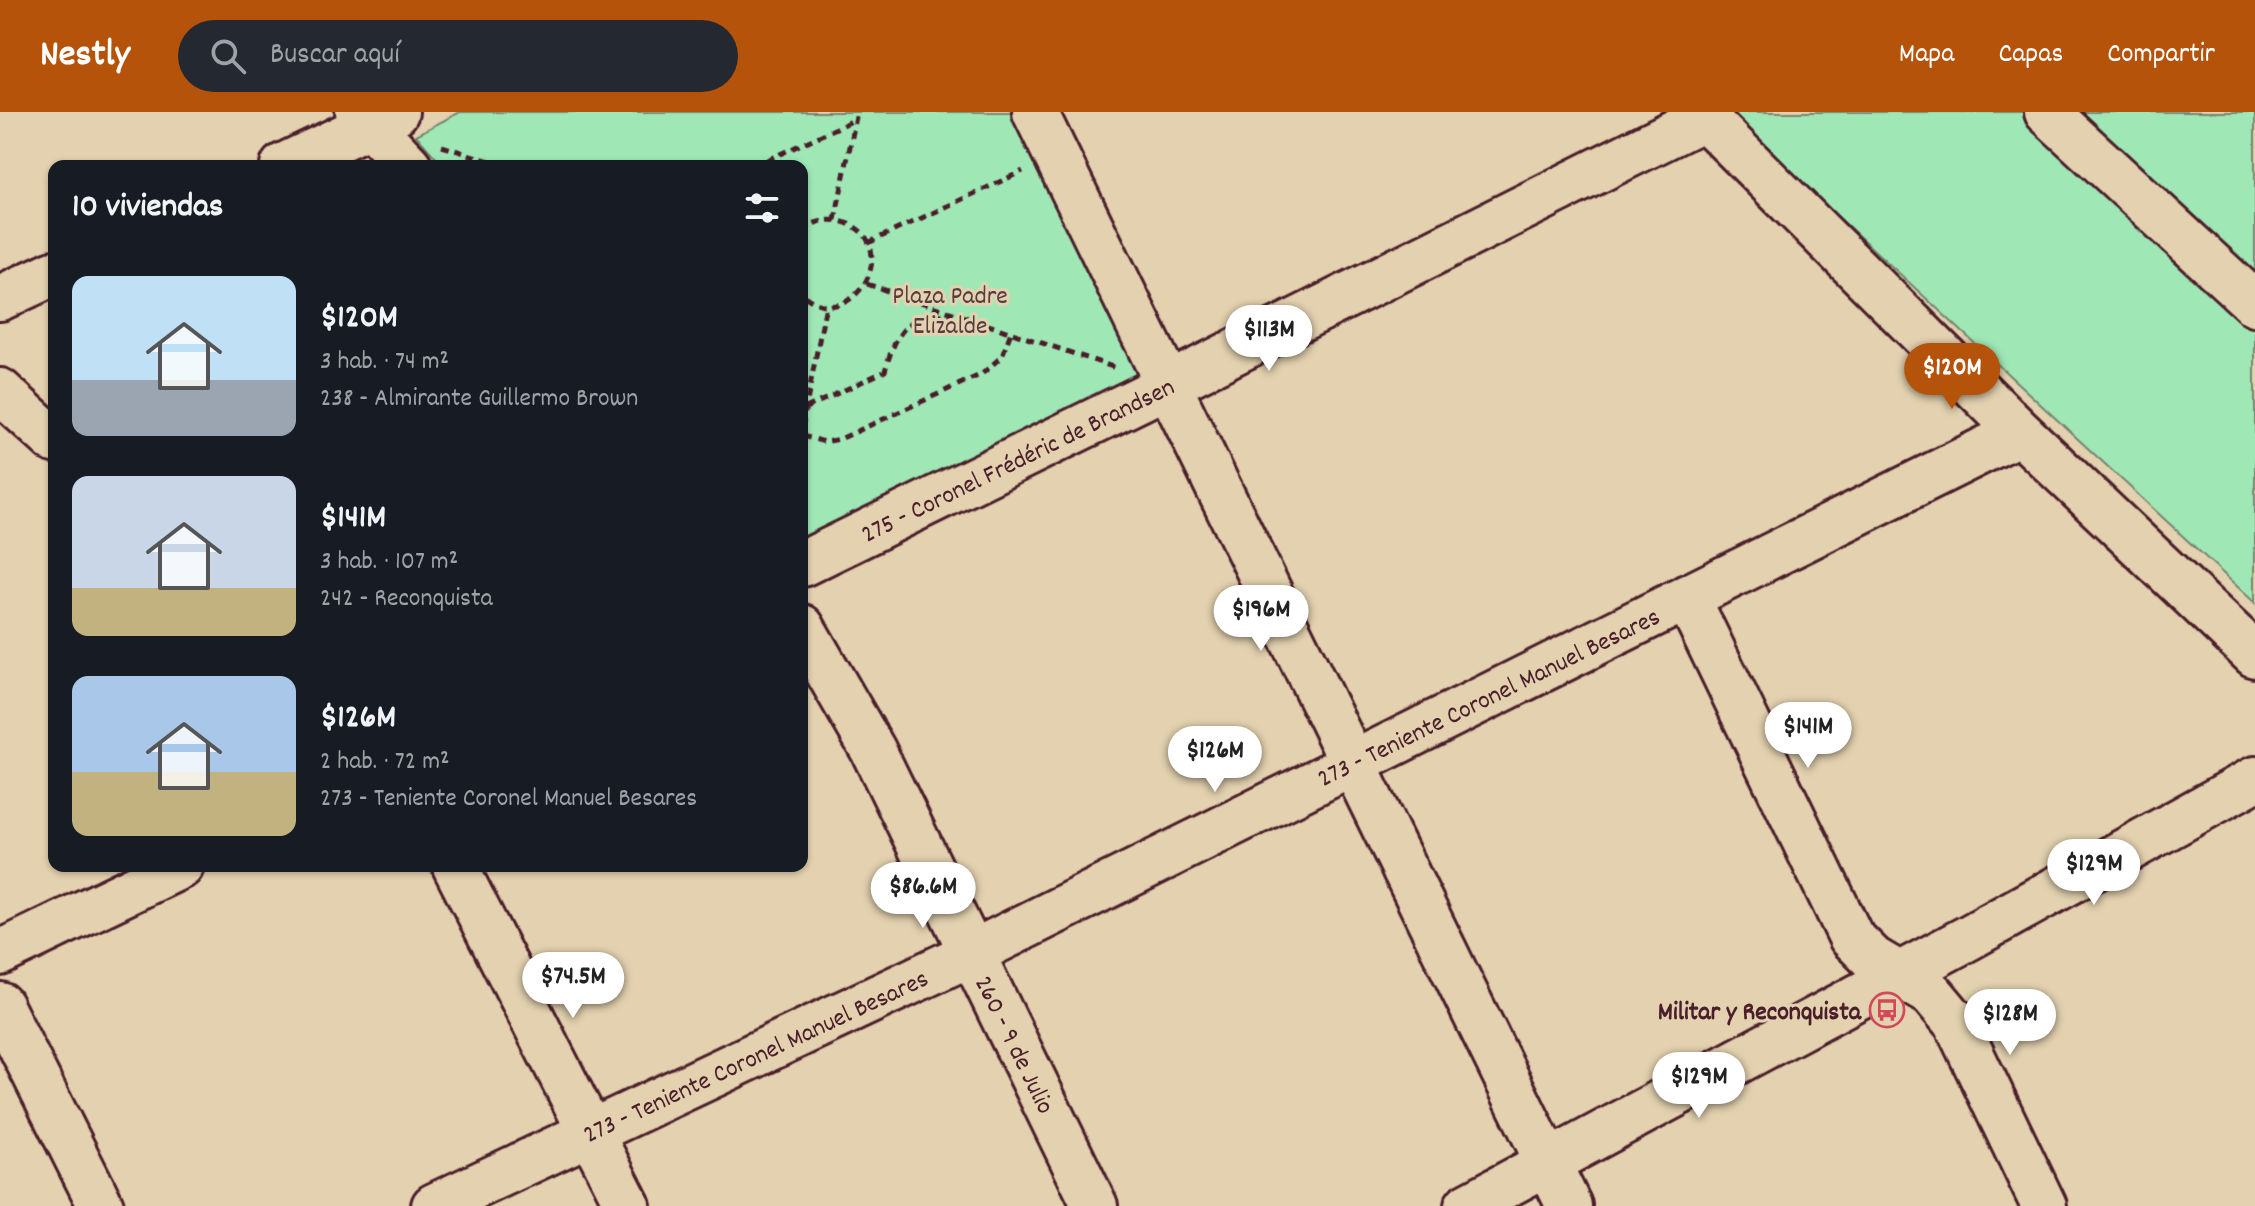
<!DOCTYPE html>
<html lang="es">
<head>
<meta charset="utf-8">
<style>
  body { margin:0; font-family:Dekko,sans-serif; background:#242831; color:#f1f3f6; height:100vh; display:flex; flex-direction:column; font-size:30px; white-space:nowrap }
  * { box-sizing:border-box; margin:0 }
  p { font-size:26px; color:#9ea1a6 }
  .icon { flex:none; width:44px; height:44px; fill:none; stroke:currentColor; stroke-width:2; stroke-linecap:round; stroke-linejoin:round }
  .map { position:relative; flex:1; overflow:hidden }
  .panel { position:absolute; left:48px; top:48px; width:760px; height:712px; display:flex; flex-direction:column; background:#171b24; border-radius:16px; box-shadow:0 2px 6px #0004 }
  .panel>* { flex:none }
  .price { position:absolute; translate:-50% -68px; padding:0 18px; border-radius:28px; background:#fff; color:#222; font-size:26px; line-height:52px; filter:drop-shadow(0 2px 4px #0008) }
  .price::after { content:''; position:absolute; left:50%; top:48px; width:24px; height:18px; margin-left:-12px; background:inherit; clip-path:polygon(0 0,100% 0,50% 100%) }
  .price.active { background:#b45309; color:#fff }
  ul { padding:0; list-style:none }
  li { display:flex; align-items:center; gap:24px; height:200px; padding:0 24px }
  li span { display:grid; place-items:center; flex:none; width:224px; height:160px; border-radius:16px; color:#555 }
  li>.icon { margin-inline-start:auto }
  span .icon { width:96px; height:96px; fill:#fffc; stroke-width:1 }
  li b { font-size:34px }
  h2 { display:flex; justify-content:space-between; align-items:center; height:96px; padding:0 24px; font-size:34px }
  header { display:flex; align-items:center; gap:48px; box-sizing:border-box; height:112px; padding:0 40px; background:#b45309; color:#fff }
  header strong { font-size:38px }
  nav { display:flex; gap:44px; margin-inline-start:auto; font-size:28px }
  .search { width:560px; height:72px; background:#242831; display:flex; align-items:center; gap:20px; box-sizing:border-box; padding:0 28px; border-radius:44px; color:#9ea1a6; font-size:30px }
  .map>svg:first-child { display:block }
  .green { fill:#9fe8b6; stroke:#748470; stroke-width:2 }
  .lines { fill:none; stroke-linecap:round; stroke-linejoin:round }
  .minor-casing { stroke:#4a1f2b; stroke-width:50 }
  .path { stroke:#4a1f2b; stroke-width:5; stroke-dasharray:8 6; stroke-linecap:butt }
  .minor { stroke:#e3d1af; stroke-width:44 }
  .labels { text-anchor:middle; stroke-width:6; stroke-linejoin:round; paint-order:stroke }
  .park-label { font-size:26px; fill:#573d40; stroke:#e3d1af }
  .street-label { font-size:26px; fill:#4a1f2b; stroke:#e3d1af }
  .poi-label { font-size:26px; font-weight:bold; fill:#4a1f2b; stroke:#e3d1af; text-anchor:end }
</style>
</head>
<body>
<header>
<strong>Nestly</strong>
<div class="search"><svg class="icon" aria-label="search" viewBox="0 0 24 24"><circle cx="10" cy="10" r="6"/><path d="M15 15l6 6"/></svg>Buscar aquí</div>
<nav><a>Mapa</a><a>Capas</a><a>Compartir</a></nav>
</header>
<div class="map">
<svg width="2255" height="1094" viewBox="0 0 2255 1094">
  <rect width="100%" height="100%" fill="#e3d1af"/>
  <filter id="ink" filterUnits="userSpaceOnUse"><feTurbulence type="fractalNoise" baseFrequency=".0125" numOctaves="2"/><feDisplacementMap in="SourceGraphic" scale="16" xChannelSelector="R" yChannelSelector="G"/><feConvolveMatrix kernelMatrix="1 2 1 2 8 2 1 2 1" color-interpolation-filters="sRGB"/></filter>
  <g filter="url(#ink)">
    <path class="green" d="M 460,0 L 1017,0 L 1150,266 L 802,433 L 802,54 L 443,54 L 416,23 Z
      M 1725,0 L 2255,0 L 2255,491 Z"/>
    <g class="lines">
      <g class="minor-casing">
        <path id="minor" d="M 358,0 L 409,54
          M 1035,0 L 1569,1094
          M 1699,0 L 2020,320 L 2255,543
          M 2047,0 L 2255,192
          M 283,54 L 396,0
          M 0,186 L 54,161
          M 0,279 L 54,328
          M 802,452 L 1168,273 L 1705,5
          M 1687,485 L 1851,825 L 1873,847 L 1932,882 L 1957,912 L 2044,1094
          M 802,515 L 873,638 L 1095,1094
          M 455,754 L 628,1094
          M 0,841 L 181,754
          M 0,893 L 101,1094
          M 434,1094 L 972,841 L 2020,320
          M 1467,1094 L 1968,826 L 2255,667"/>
      </g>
      <path class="path" d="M 442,34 L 506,54
        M 754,54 L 856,7
        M 835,108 L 857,0
        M 802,118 C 815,109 828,106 843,110 C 906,128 854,227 802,182
        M 868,131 L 1023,59
        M 867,172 L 1116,256
        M 806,296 L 885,259 C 896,220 907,200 952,203
        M 802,315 L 826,193
        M 802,324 L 825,330 L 840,327 L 982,262 L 1002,244 L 1011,220"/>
      <use href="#minor" class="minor"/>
    </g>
  </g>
  <defs>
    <g id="bus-ring" transform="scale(1.8)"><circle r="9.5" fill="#e3d1af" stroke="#d1495b" stroke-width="1.5"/><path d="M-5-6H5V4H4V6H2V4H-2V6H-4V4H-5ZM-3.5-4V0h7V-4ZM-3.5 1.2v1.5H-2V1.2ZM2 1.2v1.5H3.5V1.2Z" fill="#d1495b"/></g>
  </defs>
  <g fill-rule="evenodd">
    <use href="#bus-ring" x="1887" y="898"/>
  </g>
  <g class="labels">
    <g class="park-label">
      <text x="950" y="191">Plaza Padre<tspan x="950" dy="30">Elizalde</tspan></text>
    </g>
    <g class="street-label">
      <text transform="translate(1017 347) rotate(-26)" y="9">275 - Coronel Frédéric de Brandsen</text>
      <text transform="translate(1488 584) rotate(-26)" y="9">273 - Teniente Coronel Manuel Besares</text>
      <text transform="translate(1016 932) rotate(64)" y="9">260 - 9 de Julio</text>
      <text transform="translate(755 943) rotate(-25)" y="9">273 - Teniente Coronel Manuel Besares</text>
    </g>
    <g class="poi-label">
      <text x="1861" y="907">Militar y Reconquista</text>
    </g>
  </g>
</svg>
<b class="price" style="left:1269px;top:261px">$113M</b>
<b class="price active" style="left:1952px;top:299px">$120M</b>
<b class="price" style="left:1261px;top:541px">$196M</b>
<b class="price" style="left:1808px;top:658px">$141M</b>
<b class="price" style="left:1215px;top:682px">$126M</b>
<b class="price" style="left:2094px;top:795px">$129M</b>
<b class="price" style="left:923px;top:818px">$86.6M</b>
<b class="price" style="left:573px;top:908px">$74.5M</b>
<b class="price" style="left:2010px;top:945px">$128M</b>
<b class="price" style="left:1699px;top:1008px">$129M</b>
<section class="panel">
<h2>10 viviendas<svg class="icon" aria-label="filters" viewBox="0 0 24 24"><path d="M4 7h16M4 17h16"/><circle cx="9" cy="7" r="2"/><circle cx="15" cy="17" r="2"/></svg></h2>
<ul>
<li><span style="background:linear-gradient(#bfe0f5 65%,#9aa5b1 0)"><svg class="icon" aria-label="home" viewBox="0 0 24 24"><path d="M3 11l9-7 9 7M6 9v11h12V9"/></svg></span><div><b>$120M</b><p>3 hab. · 74 m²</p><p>238 - Almirante Guillermo Brown</p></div></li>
<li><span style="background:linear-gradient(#c9d6e8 70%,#c2b280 0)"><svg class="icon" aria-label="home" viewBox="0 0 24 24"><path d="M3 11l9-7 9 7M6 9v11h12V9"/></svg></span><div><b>$141M</b><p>3 hab. · 107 m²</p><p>242 - Reconquista</p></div></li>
<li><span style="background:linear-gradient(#a9c7e8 60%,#c2b280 0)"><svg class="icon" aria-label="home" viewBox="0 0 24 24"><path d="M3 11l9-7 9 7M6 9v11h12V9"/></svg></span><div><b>$126M</b><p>2 hab. · 72 m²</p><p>273 - Teniente Coronel Manuel Besares</p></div></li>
</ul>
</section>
</div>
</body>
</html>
